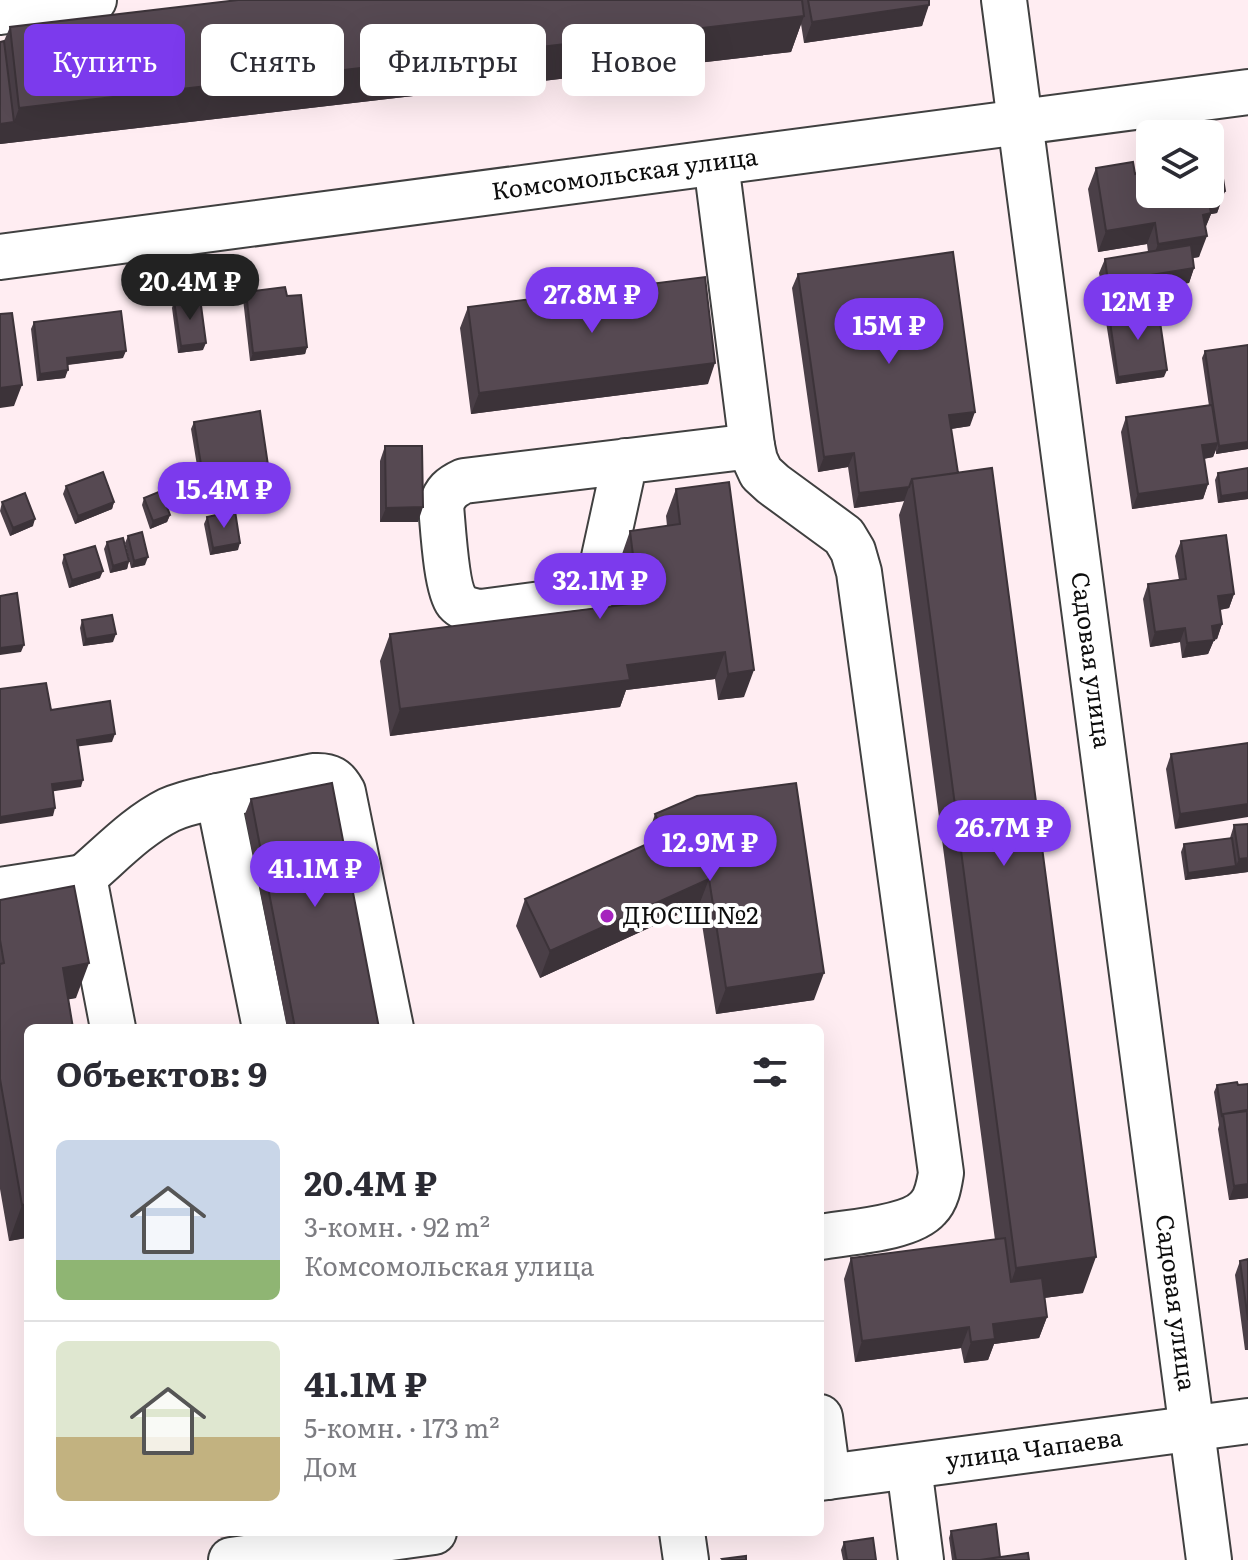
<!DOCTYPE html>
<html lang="ru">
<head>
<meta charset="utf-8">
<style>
  body { margin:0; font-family:Literata,serif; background:#f2f2f3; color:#2b2b33; height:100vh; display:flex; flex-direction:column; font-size:30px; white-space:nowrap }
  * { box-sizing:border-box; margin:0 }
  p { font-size:26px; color:#7c7c81 }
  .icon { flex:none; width:44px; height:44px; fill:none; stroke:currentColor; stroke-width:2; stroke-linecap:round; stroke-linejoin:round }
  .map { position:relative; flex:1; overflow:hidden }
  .panel { position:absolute; left:24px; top:1024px; width:800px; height:512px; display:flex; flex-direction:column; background:#fff; border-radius:12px; box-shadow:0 8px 32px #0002 }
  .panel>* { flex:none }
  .hud { position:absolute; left:24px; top:24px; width:800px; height:72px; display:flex; gap:16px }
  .fabs { position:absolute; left:1136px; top:120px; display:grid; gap:16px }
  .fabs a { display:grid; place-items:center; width:88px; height:88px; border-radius:12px; background:#fff; box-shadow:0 8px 32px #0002; font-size:40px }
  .price { position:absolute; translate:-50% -68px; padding:0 18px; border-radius:28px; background:#7c3aed; color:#fff; font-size:26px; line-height:52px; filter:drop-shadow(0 2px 4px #0008) }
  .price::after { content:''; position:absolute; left:50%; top:48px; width:24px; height:18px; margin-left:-12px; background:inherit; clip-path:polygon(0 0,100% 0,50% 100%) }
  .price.active { background:#222; color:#fff }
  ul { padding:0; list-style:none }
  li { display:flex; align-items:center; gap:24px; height:200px; padding:0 32px }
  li+li { border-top:2px solid #e1e1e2 }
  li span { display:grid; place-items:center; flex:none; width:224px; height:160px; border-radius:12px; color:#555 }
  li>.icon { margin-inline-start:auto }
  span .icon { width:96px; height:96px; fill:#fffc; stroke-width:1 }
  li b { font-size:34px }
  h2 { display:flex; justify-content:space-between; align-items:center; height:96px; padding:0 32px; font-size:34px }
  .pill { padding:0 28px; border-radius:12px; background:#fff; box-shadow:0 8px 32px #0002; font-size:28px; line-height:72px }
  .pill.active { background:#7c3aed; color:#fff }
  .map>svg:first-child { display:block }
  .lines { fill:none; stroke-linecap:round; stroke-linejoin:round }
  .minor-casing { stroke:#404040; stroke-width:48 }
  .minor { stroke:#fff; stroke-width:44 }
  .wall { fill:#4a3f47 }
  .shaded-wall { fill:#3c3339 }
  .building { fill:#564952; stroke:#3c3339; stroke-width:2 }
  .poi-dot { fill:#a624be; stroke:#fff; stroke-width:3 }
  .labels { text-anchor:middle; stroke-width:8; stroke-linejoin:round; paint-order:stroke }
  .street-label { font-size:24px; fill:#0d0d0d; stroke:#fff }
  .poi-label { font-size:24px; fill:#0d0d0d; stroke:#fff; text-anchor:start }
</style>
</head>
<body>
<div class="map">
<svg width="1248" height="1560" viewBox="0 0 1248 1560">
  <rect width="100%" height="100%" fill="#ffedf2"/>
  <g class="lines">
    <g class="minor-casing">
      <g id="minor">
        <path id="s1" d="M 1004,0 L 1209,1560"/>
        <path d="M 0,12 L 94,0"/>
        <path id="s2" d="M 0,257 L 1248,92"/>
        <path d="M 752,446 L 755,460 L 761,473 L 773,484 L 844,536 L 853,551 L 859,572 L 941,1173 C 939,1185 937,1199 928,1208 C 910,1229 848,1232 820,1237"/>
        <path d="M 625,461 L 599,580 L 595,591 L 587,598 L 481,612 C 472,611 463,609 457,602 C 446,588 443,526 441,506 C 445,492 451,487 464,481 L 752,446 L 716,163"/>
        <path d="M 218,796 L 314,776 C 330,775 336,779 343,792 L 391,1028"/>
        <path d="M 84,877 C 111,854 137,826 169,810 C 184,803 201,800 218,796 L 265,1028"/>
        <path d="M 0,890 L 84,877 L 113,1028"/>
        <path d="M 820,1417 L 828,1477"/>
        <path d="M 909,1467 L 921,1560"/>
        <path id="s3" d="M 820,1478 L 1248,1421"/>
        <path d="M 682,1532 L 686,1560"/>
        <path d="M 231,1560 L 434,1532"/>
      </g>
    </g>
    <use href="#minor" class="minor"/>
  </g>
  <path class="wall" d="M 238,0 L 929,0 L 922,26 L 804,43 L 801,24 L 791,52 L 0,144 L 0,42 L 4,41 L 10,27 Z
    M 1096,168 L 1135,174 L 1225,191 L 1217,213 L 1211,214 L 1205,228 L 1199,257 L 1193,258 L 1194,268 L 1189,283 L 1103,296 L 1099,273 L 1105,259 L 1148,252 L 1147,244 L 1098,252 L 1088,189 Z
    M 798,274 L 970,426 L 951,429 L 1083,1293 L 1044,1298 L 1047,1317 L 1039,1338 L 994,1344 L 988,1360 L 964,1363 L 961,1348 L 855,1362 L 844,1279 L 851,1258 L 995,1240 L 899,515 L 904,501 L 854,508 L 848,467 L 818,472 L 792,288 Z
    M 246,292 L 287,296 L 307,347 L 305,354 L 250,361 L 243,299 Z
    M 174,301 L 203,350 L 178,353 L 172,308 Z
    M 468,307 L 708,384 L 471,414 L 460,328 Z
    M 1109,315 L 1164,377 L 1116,384 L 1106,322 Z
    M 34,322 L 123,358 L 68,365 L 65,378 L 37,381 L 31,329 Z
    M 1205,351 L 1248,449 L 1216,454 L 1216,450 L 1213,457 L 1204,459 L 1208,484 L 1203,499 L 1132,509 L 1121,432 L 1126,417 L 1209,406 L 1202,358 Z
    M 194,422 L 267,480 L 201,490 L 191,429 Z
    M 385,446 L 418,522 L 380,522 L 380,461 Z
    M 1248,468 L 1248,499 L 1218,503 L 1215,480 L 1218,473 Z
    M 66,486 L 114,502 L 112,509 L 75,524 L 63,494 Z
    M 676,489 L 744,697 L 718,700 L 715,679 L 626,690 L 620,707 L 390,736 L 380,661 L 390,634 L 626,604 L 621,557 L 630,531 L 667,526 L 666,516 Z
    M 144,498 L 170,515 L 167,522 L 150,529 L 142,505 Z
    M 2,502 L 33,526 L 10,536 L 0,511 Z
    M 207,517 L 238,550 L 210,555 L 204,524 Z
    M 128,536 L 145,565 L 131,568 L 125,543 Z
    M 1181,541 L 1234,594 L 1229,608 L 1220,610 L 1222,624 L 1217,639 L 1214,640 L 1208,654 L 1182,658 L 1180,642 L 1150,647 L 1143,599 L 1148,584 L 1179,580 L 1175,556 Z
    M 107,542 L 129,561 L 127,569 L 110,573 L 104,549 Z
    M 64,555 L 100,578 L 69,588 L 62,563 Z
    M 82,620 L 113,642 L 83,646 L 80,628 Z
    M 1248,743 L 1175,829 L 1166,769 L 1171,754 Z
    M 251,799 L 379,1028 L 287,1028 L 245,814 Z
    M 655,814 L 814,1000 L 716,1014 L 699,905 L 540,978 L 516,926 L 525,899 L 647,844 L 646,841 Z
    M 1248,824 L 1248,872 L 1185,880 L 1181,852 L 1184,844 L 1230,838 L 1234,825 Z
    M 0,900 L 76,998 L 68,999 L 28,1028 L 28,1241 L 26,1238 L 9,1241 L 0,1189 Z
    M 1248,1084 L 1248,1198 L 1229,1200 L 1218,1129 L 1219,1125 L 1214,1092 L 1217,1085 L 1238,1085 Z
    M 1248,1259 L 1248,1350 L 1245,1350 L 1235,1275 L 1240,1261 Z
    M 951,1531 L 1000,1557 L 1029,1560 L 952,1560 L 949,1538 Z
    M 844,1542 L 876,1560 L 843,1560 L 841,1550 Z"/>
  <path class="shaded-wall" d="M 929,5 L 922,26 L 804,43 L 812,22 Z
    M 804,16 L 791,52 L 0,144 L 0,124 L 14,122 L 19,108 Z
    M 1225,191 L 1217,213 L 1211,214 L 1203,234 L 1196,236 L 1207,194 Z
    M 1155,223 L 1147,244 L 1098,252 L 1106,231 Z
    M 1207,236 L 1199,257 L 1150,265 L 1158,244 Z
    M 1194,268 L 1189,283 L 1103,296 L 1108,282 Z
    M 206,343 L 203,350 L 178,353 L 181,346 Z
    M 307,347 L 305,354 L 250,361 L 253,353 Z
    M 126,351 L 123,358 L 64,365 L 67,358 Z
    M 715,363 L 708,384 L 471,414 L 479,393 Z
    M 68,370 L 65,378 L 37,381 L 40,374 Z
    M 1167,370 L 1164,377 L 1116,384 L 1118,377 Z
    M 22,385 L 14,406 L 0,408 L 0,388 Z
    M 975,412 L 970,426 L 944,430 L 949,415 Z
    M 1248,442 L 1248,449 L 1216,454 L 1219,446 Z
    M 1218,443 L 1213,457 L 1196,460 L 1202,445 Z
    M 854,453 L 848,467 L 818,472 L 824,457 Z
    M 269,472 L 267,480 L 201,490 L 204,483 Z
    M 1208,484 L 1203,499 L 1132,509 L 1138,494 Z
    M 909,487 L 904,501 L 854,508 L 859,493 Z
    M 1248,492 L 1248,499 L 1218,503 L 1221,496 Z
    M 114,502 L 112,509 L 75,524 L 78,516 Z
    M 423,507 L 418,522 L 380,522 L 386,508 Z
    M 170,515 L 167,522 L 150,529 L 153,521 Z
    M 35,519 L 33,526 L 10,536 L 13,528 Z
    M 240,543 L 238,550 L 210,555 L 213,548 Z
    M 148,557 L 145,565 L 131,568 L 134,561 Z
    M 129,561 L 127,569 L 110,573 L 113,566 Z
    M 103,571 L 100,578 L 69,588 L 72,580 Z
    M 1234,594 L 1229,608 L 1213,611 L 1218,596 Z
    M 1222,624 L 1217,639 L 1206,641 L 1212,626 Z
    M 1185,628 L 1180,642 L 1150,647 L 1155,632 Z
    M 116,634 L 113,642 L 83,646 L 86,639 Z
    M 1214,640 L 1208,654 L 1182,658 L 1187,643 Z
    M 24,645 L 21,652 L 0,655 L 0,648 Z
    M 725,652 L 715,679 L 626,690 L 620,707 L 390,736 L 400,709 L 627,665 Z
    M 754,670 L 744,697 L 718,700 L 728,674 Z
    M 115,734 L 112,742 L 74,747 L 77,740 Z
    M 83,780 L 81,787 L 49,792 L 52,784 Z
    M 1248,804 L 1248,817 L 1175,829 L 1180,814 Z
    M 55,808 L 53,816 L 0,824 L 0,817 Z
    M 1248,858 L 1248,872 L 1185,880 L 1188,873 L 1236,866 L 1239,859 Z
    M 709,879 L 699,905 L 540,978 L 550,951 Z
    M 89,963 L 76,998 L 50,1003 L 63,968 Z
    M 824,973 L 814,1000 L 716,1014 L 726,988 Z
    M 1248,1184 L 1248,1198 L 1229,1200 L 1234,1186 Z
    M 28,1204 L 28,1232 L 26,1238 L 9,1241 L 22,1205 Z
    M 1096,1257 L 1083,1293 L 1004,1303 L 1016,1268 Z
    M 1047,1317 L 1039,1338 L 994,1344 L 988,1360 L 964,1363 L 971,1342 L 993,1324 Z
    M 969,1327 L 961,1348 L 855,1362 L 862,1341 Z"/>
  <path class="building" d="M 238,0 L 802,0 L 804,16 L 19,108 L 10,27 Z
    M 808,0 L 929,0 L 929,5 L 812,22 Z
    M 4,41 L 14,122 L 0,124 L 0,42 Z
    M 1220,160 L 1225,191 L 1210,194 L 1210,162 Z
    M 1133,162 L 1135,174 L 1150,171 L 1150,194 L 1208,194 L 1207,194 L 1211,213 L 1203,215 L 1207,236 L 1158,244 L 1155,223 L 1106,231 L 1096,168 Z
    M 1191,245 L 1194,268 L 1108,282 L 1105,259 Z
    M 953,252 L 975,412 L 949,415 L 958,473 L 912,479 L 909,487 L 859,493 L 854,453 L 824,457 L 798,274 Z
    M 705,277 L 715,363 L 479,393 L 468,307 Z
    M 285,287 L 287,296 L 301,295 L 307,347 L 253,353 L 246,292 Z
    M 200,298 L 206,343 L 181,346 L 174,301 Z
    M 1158,308 L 1167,370 L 1118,377 L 1109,315 Z
    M 121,311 L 126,351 L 67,358 L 68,370 L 40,374 L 34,322 Z
    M 12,313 L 22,385 L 0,388 L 0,314 Z
    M 1248,345 L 1248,442 L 1219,446 L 1205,351 Z
    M 1212,405 L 1218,443 L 1202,445 L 1208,484 L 1138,494 L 1126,417 Z
    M 260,411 L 269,472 L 204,483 L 194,422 Z
    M 385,446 L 422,446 L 423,507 L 386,508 Z
    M 992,468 L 1096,1257 L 1016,1268 L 912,479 Z
    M 1248,468 L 1248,492 L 1221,496 L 1218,473 Z
    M 103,472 L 114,502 L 78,516 L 66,486 Z
    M 729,482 L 754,670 L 728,674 L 725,652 L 627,665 L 630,680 L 400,709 L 390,634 L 639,603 L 630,531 L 680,524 L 676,489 Z
    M 161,491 L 170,515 L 153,521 L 144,498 Z
    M 25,493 L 35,519 L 13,528 L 2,502 Z
    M 235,511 L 240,543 L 213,548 L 207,517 Z
    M 142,532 L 148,557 L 134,561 L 128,536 Z
    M 1226,535 L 1234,594 L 1218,596 L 1222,624 L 1212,626 L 1214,640 L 1187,643 L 1185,628 L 1155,632 L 1148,584 L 1186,579 L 1181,541 Z
    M 123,538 L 129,561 L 113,566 L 107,542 Z
    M 95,546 L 103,571 L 72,580 L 64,555 Z
    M 17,593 L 24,645 L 0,648 L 0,596 Z
    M 112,615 L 116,634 L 86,639 L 82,620 Z
    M 46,683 L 51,710 L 110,701 L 115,734 L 77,740 L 83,780 L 52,784 L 55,808 L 0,817 L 0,689 Z
    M 1248,743 L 1248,804 L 1180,814 L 1171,754 Z
    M 332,783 L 379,1028 L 295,1028 L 251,799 Z
    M 796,783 L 824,973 L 726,988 L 709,879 L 550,951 L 525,899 L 665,836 L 655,814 L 697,796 Z
    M 1248,824 L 1248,858 L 1239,859 L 1234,825 Z
    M 1232,838 L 1236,866 L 1188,873 L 1184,844 Z
    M 74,886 L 89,963 L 63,968 L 73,1028 L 28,1028 L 28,1204 L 22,1205 L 0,1079 L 0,964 L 4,963 L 0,940 L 0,900 Z
    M 1237,1082 L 1238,1085 L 1248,1084 L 1248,1111 L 1223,1114 L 1222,1117 L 1217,1085 Z
    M 1247,1110 L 1248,1184 L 1234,1186 L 1223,1114 Z
    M 1005,1238 L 1011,1282 L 1042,1278 L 1047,1317 L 993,1324 L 995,1339 L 971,1342 L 969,1327 L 862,1341 L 851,1258 Z
    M 1248,1259 L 1248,1320 L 1240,1261 Z
    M 996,1524 L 1000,1557 L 980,1560 L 956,1560 L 951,1531 Z
    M 873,1538 L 876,1560 L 847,1560 L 844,1542 Z
    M 1028,1553 L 1029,1560 L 980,1560 Z
    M 746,1556 L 746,1560 L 723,1560 L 722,1559 Z"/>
  <circle class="poi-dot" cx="607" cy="916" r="8"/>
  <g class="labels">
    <g class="street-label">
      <text dy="8" stroke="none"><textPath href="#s2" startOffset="630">Комсомольская улица</textPath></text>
      <text dy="8" stroke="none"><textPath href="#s1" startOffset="666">Садовая улица</textPath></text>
      <text dy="8" stroke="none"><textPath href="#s1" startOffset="1314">Садовая улица</textPath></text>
      <text dy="8" stroke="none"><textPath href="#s3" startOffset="216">улица Чапаева</textPath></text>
    </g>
    <g class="poi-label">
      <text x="623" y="924">ДЮСШ №2</text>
    </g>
  </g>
</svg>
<div class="fabs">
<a><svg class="icon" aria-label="layers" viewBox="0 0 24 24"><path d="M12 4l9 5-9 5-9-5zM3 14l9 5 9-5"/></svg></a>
</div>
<b class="price active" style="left:190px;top:322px">20.4M ₽</b>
<b class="price" style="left:592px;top:335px">27.8M ₽</b>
<b class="price" style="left:1138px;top:342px">12M ₽</b>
<b class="price" style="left:889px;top:366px">15M ₽</b>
<b class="price" style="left:224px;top:530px">15.4M ₽</b>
<b class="price" style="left:600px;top:621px">32.1M ₽</b>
<b class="price" style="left:1004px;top:868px">26.7M ₽</b>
<b class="price" style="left:710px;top:883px">12.9M ₽</b>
<b class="price" style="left:315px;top:909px">41.1M ₽</b>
<div class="hud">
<a class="pill active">Купить</a>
<a class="pill">Снять</a>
<a class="pill">Фильтры</a>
<a class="pill">Новое</a>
</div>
<section class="panel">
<h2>Объектов: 9<svg class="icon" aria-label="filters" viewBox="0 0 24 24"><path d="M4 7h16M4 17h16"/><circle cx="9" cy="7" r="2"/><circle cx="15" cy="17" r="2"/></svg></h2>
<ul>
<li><span style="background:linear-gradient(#c9d6e8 75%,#8fb573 0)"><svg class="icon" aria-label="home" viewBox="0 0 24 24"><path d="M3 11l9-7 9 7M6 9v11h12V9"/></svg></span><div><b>20.4M ₽</b><p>3-комн. · 92 m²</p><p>Комсомольская улица</p></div></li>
<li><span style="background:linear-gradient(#dfe7d0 60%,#c2b280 0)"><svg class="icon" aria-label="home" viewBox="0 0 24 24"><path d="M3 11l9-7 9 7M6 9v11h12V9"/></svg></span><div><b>41.1M ₽</b><p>5-комн. · 173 m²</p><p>Дом</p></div></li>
</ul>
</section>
</div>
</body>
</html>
